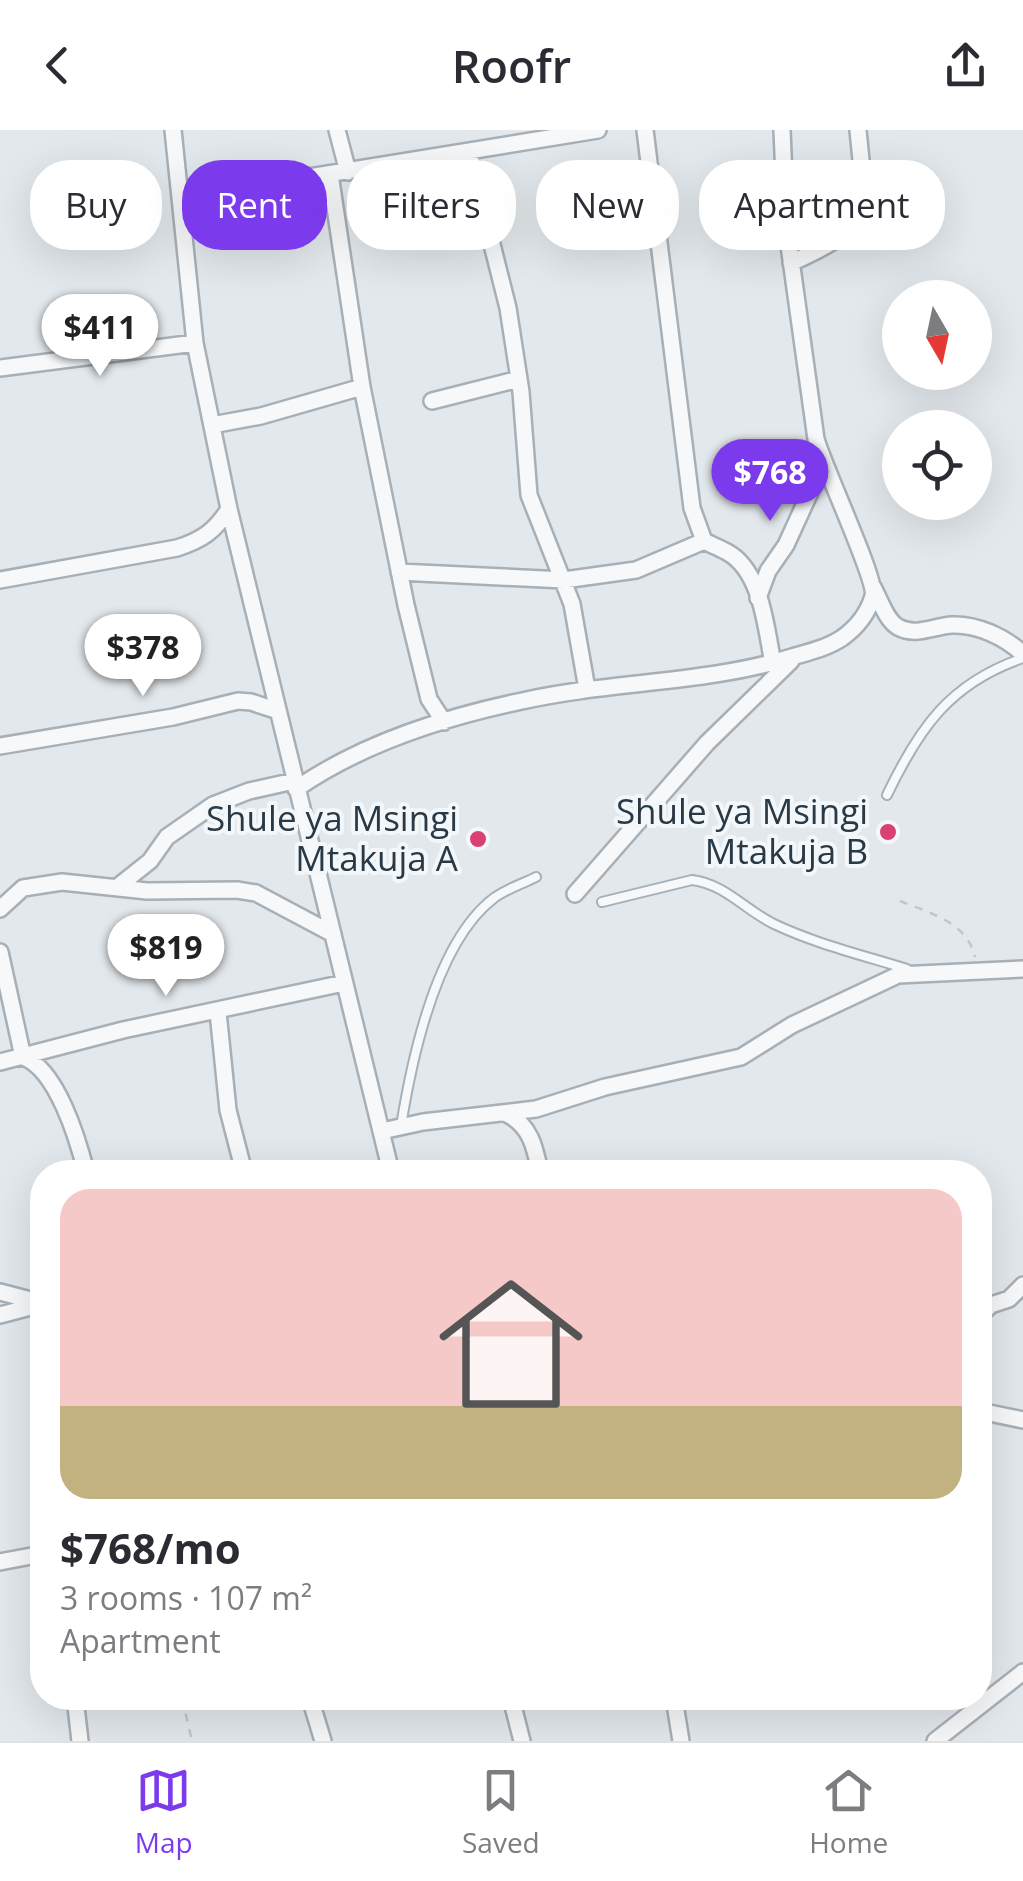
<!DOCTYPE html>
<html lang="en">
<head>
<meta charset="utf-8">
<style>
  body { margin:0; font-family:"Open Sans",sans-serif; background:#f7f7f7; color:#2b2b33; height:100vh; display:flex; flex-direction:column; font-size:38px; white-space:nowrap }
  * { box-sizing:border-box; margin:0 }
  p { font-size:32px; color:#7c7c81 }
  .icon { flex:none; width:55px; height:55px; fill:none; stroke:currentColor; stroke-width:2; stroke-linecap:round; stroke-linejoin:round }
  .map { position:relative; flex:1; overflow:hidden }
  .details { position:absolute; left:30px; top:1030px; width:962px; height:550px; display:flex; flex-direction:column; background:#fff; border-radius:40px; box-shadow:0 10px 40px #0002 }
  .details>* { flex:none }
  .top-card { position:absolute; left:30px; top:30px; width:965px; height:90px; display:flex; gap:20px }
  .needle { width:65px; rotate:171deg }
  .fabs { position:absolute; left:882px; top:150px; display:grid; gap:20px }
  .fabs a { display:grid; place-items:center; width:110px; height:110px; border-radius:50%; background:#fff; box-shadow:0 10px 40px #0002; font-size:50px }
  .price { position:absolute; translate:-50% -85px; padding:0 22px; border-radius:35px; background:#fff; color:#222; font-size:32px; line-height:65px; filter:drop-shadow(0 2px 5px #0008) }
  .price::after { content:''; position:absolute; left:50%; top:60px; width:30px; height:22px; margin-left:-15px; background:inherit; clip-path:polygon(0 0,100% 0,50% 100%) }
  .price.selected { background:#7c3aed; color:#fff }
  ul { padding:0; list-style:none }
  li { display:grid; align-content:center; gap:20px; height:530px; padding:0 30px }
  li+li { border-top:2px solid #e1e1e2 }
  li span { display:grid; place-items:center; height:310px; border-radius:30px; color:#555 }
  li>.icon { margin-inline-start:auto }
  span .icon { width:180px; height:180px; fill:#fffc; stroke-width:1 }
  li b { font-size:42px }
  .tag { padding:0 35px; border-radius:40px; background:#fff; box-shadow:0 10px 40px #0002; font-size:35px; line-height:90px }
  .tag.selected { background:#7c3aed; color:#fff }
  header { display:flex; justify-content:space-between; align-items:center; height:130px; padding:0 30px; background:#fff; font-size:45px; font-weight:600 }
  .tabs { display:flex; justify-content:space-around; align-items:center; height:140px; border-top:2px solid #e1e1e2; background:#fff; font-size:28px; color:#7c7c81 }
  .tabs a { display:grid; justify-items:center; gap:5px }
  .tabs .selected { color:#7c3aed }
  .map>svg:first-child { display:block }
  .built { fill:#d1d8de }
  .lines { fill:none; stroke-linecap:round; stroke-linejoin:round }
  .service-casing { stroke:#a7b0b7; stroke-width:12 }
  .minor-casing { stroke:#a7b0b7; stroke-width:20 }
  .path { stroke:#c1c6cb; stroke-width:2.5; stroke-dasharray:8 8; stroke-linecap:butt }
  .service { stroke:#f6f8fa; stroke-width:8 }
  .minor { stroke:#f6f8fa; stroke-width:15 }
  .poi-dot { fill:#d94074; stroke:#f3f7f9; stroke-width:4 }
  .labels { text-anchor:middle; stroke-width:8; stroke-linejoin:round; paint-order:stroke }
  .poi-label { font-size:35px; fill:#293946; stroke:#f3f7f9; text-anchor:end }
</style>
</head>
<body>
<header><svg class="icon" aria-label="back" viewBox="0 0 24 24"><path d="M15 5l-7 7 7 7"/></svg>Roofr<svg class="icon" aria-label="share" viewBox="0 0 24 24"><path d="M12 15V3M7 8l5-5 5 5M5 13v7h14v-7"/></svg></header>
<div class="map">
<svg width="1023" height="1611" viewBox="0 0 1023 1611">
  <rect width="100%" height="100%" fill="#e3e8ec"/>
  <path class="built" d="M 225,36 L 228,58 L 204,61 L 201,39 Z"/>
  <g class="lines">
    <g class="service-casing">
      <path id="service" d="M 887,665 C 919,598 950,553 1023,528
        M 602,772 L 692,750 C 725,754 745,780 774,794 C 816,814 862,825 907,839
        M 401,996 C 412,928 436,812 494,768 C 506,759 522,754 536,747"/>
    </g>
    <g class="minor-casing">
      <path id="minor" d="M 173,0 L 195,213 L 229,379 L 391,1042
        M 337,0 L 348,42
        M 645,0 L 692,378 L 704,411 C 712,415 720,418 727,422 C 762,441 766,499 773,533
        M 469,23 L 508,178 L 521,262 L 529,365 L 572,474 L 587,559
        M 330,44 L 362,257 L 406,475 L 429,569 L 444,592
        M 180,68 L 598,0
        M 791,133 C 875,95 866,85 858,0
        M 0,238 L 195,213
        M 432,271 L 519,249
        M 212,295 L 261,286 L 362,257
        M 399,442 L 564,450 L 636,440 L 704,411
        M 0,450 L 177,418 C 202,410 215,401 229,379
        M 873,457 C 880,470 886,490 898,497 C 916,507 934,496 952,495 C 977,494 1005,507 1023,524
        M 758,468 L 768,441 L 786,415 L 823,334
        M 0,616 L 173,587 L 238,571 L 251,572 L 278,581
        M 296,659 C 361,614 445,587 522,571 C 611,551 705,554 792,527 C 809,522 827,518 842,508 C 856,498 868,483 873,466 C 877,450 824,338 816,309 L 786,94 L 782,0
        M 116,758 L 150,731 L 167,707 L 213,675 L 249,661 L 294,651
        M 575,764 L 707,613 L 791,531
        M 0,779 L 23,758 L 62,752 L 147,761 L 237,760 L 256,763 L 333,804
        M 0,822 L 23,927 C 57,939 78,1010 86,1042
        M 218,882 L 228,980 L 244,1042
        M 0,932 L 123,900 L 344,853
        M 507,984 C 531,996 535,1018 540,1042
        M 382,1001 L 423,992 L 536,979 L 605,957 L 741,927 L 792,895 L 898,845 L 1023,839
        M 0,1162 L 42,1173
        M 0,1185 L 42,1174
        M 980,1185 L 991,1175 L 1009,1169 L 1023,1155
        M 980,1281 L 1023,1290
        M 0,1432 L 42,1424
        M 75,1568 L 80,1611
        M 310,1568 L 323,1611
        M 511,1568 L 522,1611
        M 674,1568 L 681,1611
        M 935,1611 L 1023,1542"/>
    </g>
    <path class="path" d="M 900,771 C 930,783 967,792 975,827
      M 182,1568 L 192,1611"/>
    <use href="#service" class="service"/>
    <use href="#minor" class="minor"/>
  </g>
  <g class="poi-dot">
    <circle cx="888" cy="702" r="10"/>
    <circle cx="478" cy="709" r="10"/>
  </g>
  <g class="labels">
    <g class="poi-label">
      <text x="868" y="694">Shule ya Msingi<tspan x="868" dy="40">Mtakuja B</tspan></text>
      <text x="458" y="701">Shule ya Msingi<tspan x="458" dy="40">Mtakuja A</tspan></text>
    </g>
  </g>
</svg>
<div class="fabs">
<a><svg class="needle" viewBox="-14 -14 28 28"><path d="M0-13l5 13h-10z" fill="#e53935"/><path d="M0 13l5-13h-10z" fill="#7c7c81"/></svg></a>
<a><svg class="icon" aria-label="locate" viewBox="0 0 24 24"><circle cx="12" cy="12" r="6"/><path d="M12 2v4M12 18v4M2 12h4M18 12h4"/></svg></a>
</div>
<b class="price" style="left:100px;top:249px">$411</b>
<b class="price selected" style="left:770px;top:394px">$768</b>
<b class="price" style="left:143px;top:569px">$378</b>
<b class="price" style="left:166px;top:869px">$819</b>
<div class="top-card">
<a class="tag">Buy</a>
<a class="tag selected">Rent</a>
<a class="tag">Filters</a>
<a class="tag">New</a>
<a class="tag">Apartment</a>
</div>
<section class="details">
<ul>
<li><span style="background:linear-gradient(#f6c9c9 70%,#c2b280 0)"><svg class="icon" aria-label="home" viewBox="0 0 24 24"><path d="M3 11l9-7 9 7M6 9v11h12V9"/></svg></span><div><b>$768/mo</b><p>3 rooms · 107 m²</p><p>Apartment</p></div></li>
</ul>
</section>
</div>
<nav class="tabs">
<a class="selected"><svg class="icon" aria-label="map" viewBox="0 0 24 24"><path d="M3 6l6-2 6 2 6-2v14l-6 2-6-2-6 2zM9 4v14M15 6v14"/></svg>Map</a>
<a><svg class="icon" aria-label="saved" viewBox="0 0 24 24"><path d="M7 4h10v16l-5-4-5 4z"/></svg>Saved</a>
<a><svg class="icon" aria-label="home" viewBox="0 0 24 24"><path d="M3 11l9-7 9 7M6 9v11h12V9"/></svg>Home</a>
</nav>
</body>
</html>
